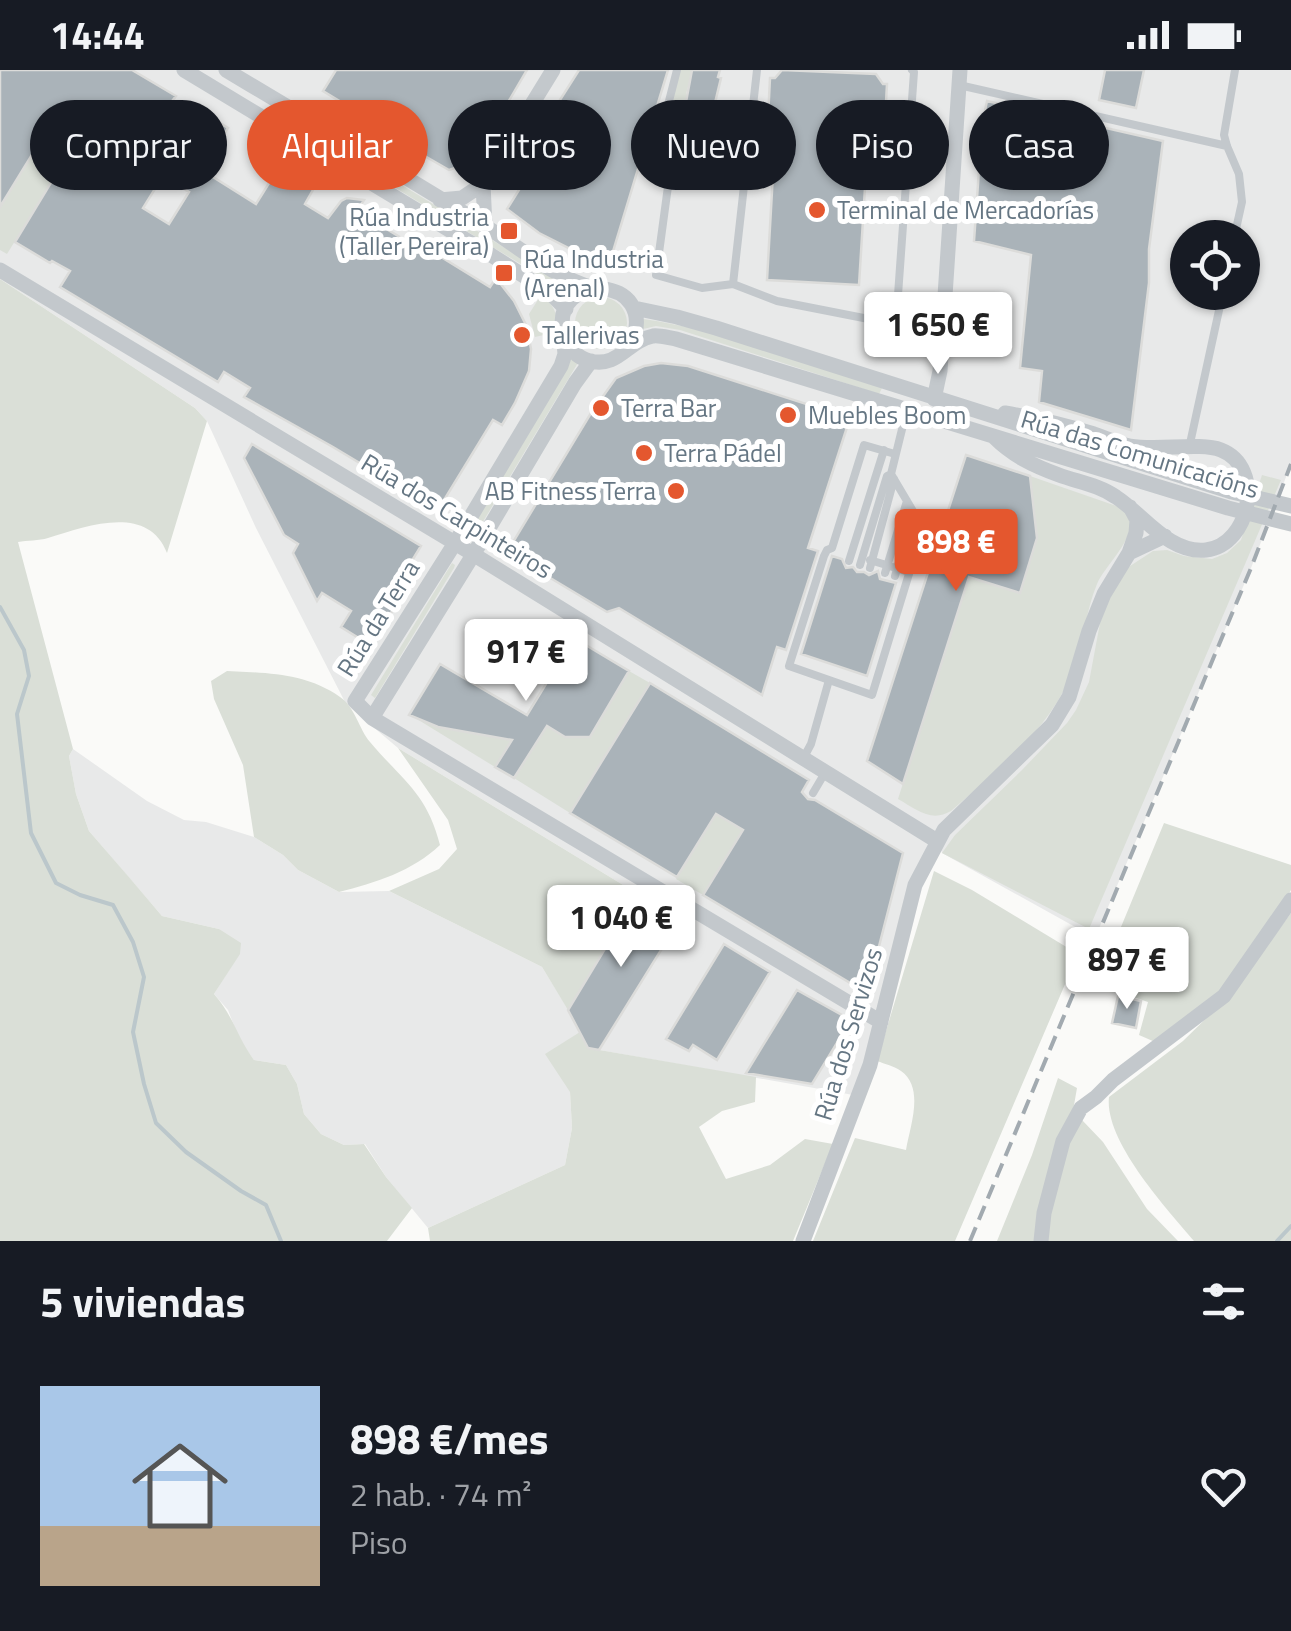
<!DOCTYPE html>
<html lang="es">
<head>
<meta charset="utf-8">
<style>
  body { margin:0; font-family:"Titillium Web",sans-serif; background:#20242c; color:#f1f3f6; height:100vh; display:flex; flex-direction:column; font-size:38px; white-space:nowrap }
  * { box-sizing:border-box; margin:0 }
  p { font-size:32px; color:#9ea1a6 }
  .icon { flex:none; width:55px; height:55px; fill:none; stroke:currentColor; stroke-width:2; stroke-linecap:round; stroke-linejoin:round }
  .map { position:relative; height:1171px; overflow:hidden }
  .sheet { display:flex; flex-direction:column; background:#171b24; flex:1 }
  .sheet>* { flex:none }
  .guide { position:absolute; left:30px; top:30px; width:1232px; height:90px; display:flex; gap:20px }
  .tools { position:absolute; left:1170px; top:150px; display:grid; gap:20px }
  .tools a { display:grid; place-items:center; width:90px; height:90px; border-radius:50%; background:#171b24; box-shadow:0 2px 8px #0004; font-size:50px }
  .price { position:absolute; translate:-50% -85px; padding:0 22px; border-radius:10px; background:#fff; color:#222; font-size:32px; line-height:65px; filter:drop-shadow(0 2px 5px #0008) }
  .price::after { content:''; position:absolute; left:50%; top:60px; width:30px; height:22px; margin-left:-15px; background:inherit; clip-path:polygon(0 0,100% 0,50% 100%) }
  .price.selected { background:#e4572e; color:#fff }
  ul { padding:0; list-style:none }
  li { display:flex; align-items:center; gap:30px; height:250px; padding:0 40px }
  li+li { border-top:2px solid #363941 }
  li span { display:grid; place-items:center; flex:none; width:280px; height:200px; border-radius:0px; color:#555 }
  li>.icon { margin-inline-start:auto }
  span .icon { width:120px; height:120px; fill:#fffc; stroke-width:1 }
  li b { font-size:42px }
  h2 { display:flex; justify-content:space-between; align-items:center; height:120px; padding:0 40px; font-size:42px }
  .pill { padding:0 35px; border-radius:45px; background:#171b24; box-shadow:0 2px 8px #0004; font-size:35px; line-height:90px }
  .pill.selected { background:#e4572e; color:#fff }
  .status { display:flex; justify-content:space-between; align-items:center; height:70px; padding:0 50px; background:#171b24; direction:ltr }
  .status svg { height:28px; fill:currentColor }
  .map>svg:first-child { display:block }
  .built { fill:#e8e9e9; fill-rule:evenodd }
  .green { fill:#dadfd7 }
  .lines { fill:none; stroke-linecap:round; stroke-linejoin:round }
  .stream { stroke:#bbc7cb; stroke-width:4 }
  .building { fill:#aab3b9; stroke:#dcdcda; stroke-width:2.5; fill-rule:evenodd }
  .service { stroke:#c3c8cc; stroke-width:8 }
  .minor { stroke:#c3c8cc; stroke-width:15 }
  .rail { stroke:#a2aab0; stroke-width:4; stroke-dasharray:15 8; stroke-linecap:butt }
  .poi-dot { fill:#e4572e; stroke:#fff; stroke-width:4 }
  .labels { text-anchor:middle; stroke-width:10; stroke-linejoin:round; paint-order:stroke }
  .poi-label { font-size:25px; fill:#657683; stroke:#fff; text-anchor:start }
  .street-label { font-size:25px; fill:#657683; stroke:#fff }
</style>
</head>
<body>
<div class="status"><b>14:44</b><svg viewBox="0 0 49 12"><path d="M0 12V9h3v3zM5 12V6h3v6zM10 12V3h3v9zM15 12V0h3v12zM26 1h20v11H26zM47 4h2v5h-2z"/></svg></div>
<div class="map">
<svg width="1291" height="1171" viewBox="0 0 1291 1171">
  <rect width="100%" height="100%" fill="#fafaf8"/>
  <path class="built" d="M 0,0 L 1291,0 L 1291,394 L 1251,498 L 1095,868 L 942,783 L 938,772 L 915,815 L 859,1026 L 588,978 L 580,963 L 570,1021 L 572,1058 L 565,1095 L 428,1158 L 386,1107 L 365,1074 L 344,1075 L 321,1064 L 304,1044 L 297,1014 L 286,995 L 254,990 L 240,971 L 228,940 L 214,924 L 239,884 L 219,859 L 162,846 L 89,761 L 76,724 L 69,686 L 73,679 L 147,731 L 184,750 L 206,752 L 254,767 L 283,785 L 298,800 L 339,822 L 389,821 L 542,897 L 568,939 L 638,824 L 398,678 L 346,634 L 256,458 L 207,351 L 195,338 L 0,209 ZM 1188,168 L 1242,168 L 1242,222 L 1188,222 Z"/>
  <path class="green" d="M 680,0 L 695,0 L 692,1 L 686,24 L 689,25 L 683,49 L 680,48 L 678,66 L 674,67 L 673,72 L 715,82 L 719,85 L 717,94 L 707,93 L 680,85 L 676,93 L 669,95 L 661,92 L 658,81 Z
    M 38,74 L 65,90 L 7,184 L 0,180 L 0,137 Z
    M 351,84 L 574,220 L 567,227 L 560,218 L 348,89 Z
    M 0,209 L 195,338 L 207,351 L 167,483 C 148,433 86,456 48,468 C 39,471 27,470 18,472 L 73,679 L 69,686 L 76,724 L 89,761 L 128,806 L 162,846 L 219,859 L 241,873 L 240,884 L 214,924 C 233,945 237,967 254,990 L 286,995 L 297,1014 L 304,1044 L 321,1064 L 344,1075 L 364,1074 L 386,1107 L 412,1138 L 387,1171 L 0,1171 Z
    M 541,225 C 555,235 558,245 557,262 L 535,267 L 529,244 Z
    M575 253a26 26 0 1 1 52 0a26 26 0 1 1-52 0Z
    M 643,249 C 722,260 805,293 882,318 L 879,324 L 680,260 L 656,256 L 643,259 Z
    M 572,286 L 579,291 L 475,465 L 469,461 L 567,299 Z
    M 1262,405 L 1281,410 L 1089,859 L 942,783 L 955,765 L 1022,700 L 1067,653 L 1076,640 L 1089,612 L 1100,553 L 1108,531 L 1127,498 L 1153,481 L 1167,480 L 1184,486 L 1212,489 L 1227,483 L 1241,470 Z
    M 1030,406 L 1125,439 C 1127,444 1130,449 1130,454 C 1131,473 1105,496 1097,514 C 1086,540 1084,569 1075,596 C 1052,658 999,699 951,741 C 931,753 916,739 898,729 L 969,507 L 1020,522 L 1037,467 Z
    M 452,493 L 455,495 L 454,498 L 375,628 L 371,625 Z
    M 227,601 C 267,603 306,603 340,627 C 355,637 359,659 370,672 C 402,710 427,723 440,775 C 413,801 375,813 339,822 L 298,800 L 283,785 L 254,767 L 243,695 L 214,629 L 211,611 Z
    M 629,601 L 650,613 L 570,743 L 514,708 L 547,656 L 566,667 L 590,667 Z
    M 412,646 L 512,670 L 495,697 Z
    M 398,678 L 638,824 L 568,940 L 542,897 L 389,821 L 439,799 L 457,779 L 448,750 Z
    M 716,744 L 743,760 L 703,825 L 676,809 Z
    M 1164,753 L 1291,795 L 1291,820 L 1267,859 L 1223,918 L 1155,972 L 1139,965 L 1148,932 L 1097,915 Z
    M 934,801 L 972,820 L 1078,884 L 955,1171 L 813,1171 L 855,1068 L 906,1080 C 910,1056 925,1018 901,1001 C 894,996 885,994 877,991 Z
    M 1291,843 L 1291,1171 L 1194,1171 C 1167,1139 1104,1071 1109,1027 L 1183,971 L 1230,925 Z
    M 580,962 L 588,978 L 756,1007 L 755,1032 L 722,1041 L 699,1057 L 726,1109 L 770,1095 L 805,1069 L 833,1074 L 793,1171 L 430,1171 L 428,1158 L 565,1095 L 572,1058 L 570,1022 L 545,984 Z
    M 1058,1008 L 1077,1018 L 1073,1041 L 1034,1171 L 997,1171 L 1032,1085 Z
    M 1082,1050 L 1103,1072 L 1147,1139 L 1178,1171 L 1043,1171 L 1065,1079 Z"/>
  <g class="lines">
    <path class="stream" d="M 0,537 L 24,580 L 29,606 L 17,644 L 31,763 L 56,813 L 80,825 L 113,835 L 133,872 L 144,907 L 133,962 L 144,1014 L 156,1053 L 186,1082 L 241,1121 L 266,1135 L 281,1171
      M 1277,1171 L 1291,1156"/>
  </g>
  <path class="building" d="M 0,0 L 132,0 L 176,26 L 173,30 L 200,46 L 202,42 L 228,58 L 202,100 L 256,134 L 279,97 L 290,104 L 295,97 L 318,111 L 305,134 L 328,148 L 341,131 L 347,128 L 364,130 L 357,141 L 418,178 L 420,174 L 490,217 L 496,208 L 514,231 L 527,257 L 531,279 L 529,301 L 515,333 L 502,355 L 493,350 L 438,440 L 333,377 L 244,327 L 250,318 L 224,302 L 218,312 L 60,217 L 70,201 L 52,191 L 50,193 L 15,172 L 75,73 L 49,57 L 0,137 ZM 163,106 L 189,122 L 169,154 L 143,138 Z
    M 336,0 L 527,0 L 500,46 L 490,40 L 455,98 L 449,100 L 390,66 L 392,63 L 323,21 Z
    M 579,0 L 668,0 L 608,198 L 539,163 L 507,139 L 537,91 L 528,85 L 544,61 L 550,65 L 567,38 L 558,33 Z
    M 692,0 L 720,0 L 718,7 L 721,8 L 715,33 L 712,83 L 674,73 L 680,48 L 683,48 Z
    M 782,0 L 876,4 L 883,14 L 887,14 L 884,69 L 868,69 L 859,215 L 767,210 L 775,68 L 767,68 L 770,8 L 775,8 Z
    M 1105,0 L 1144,0 L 1136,38 L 1099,30 Z
    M 987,31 L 1163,71 L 1149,179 L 1149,213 L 1131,360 L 1039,332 L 1042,301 L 1020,298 L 1031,185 L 974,171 L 981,71 L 986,51 L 983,50 Z
    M 661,293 L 688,296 L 850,348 L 808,478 L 818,481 L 786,580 L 777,577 L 762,625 L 619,538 L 607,542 L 507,482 L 591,343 L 616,308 L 644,296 Z
    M 252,374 L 421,476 L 410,494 L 419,500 L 370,575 L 341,557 L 351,541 L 322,523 L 317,531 L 293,483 L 298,474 L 284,465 L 244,388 Z
    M 966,385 L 1030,406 L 1037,468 L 1020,523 L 969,507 L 903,714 L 867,691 Z
    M 832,486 L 842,489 L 846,498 L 853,497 L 857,502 L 864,502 L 869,505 L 878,501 L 880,509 L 896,513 L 867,606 L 801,584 Z
    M 574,568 L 629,601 L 590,667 L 565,667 L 547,656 L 514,708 L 495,697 L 512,670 L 438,657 L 409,645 L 440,594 L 527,645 Z
    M 650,613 L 809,710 L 802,722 L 808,729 L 815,730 L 903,783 L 867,923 L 703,825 L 743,760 L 716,744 L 677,807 L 570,743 Z
    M 638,824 L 681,848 L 599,980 L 588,978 L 568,940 Z
    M 724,874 L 770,902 L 717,990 L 693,975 L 689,981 L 666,969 Z
    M 797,920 L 851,950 L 812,1014 L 746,1003 Z
    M 1118,926 L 1141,931 L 1136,958 L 1112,953 Z"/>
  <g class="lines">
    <path class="service" d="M 677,0 L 654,89 L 669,109 L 656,205 L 702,218 L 733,214
      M 757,0 L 733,214 L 777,231 L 884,252 L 897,239 L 914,2 L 912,0
      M 959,15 L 1227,76
      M 669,109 L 745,111
      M 1234,168 L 1242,132 L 1239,104 L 1227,76 L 1224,65 L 1235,0
      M 1189,378 L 1223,222
      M 895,384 L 864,375 L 832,478 L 827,480 L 824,486 L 789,596 L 872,625 L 923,458 L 891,404 L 907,339
      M 870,490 L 909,502
      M 849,491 L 884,380
      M 860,495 L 887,406 L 891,404
      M 870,498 L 894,409
      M 885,503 L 907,431
      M 895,506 L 913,443
      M 804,687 L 811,674 L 829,610
      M 813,723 L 826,701"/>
    <path class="minor" d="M 184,0 L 491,185 L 549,222 L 566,239
      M 226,0 C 312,52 400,103 485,156 C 520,178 554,207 593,218
      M 483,114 L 485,156
      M 440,130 L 462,128 L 483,114 L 553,0
      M 0,200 L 455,473 L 937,771
      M 634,238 L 677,247 L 716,258 L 1232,422 L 1291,436
      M 563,262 L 565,284 L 561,296 L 455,473 L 355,631 L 372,648 L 881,952
      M 631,275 C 662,203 547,201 564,264 C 567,277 577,288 590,291 C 619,298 627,271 653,266 C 659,265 669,268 676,269 L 1228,438 L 1291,454
      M 934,329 L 940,301 L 960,0
      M 994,367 C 1013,386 1034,396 1059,405 C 1078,412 1099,415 1116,427 C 1144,445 1169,484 1206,480 C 1251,475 1265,397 1221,380 C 1200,372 1157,381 1130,376 C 1118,374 1106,368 1094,364 C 1064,355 1035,348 1005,343
      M 1129,483 L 1165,466
      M 372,648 L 473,485 L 575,313 L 591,291
      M 803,1171 L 870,995 L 915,815 L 944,760 L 1052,655 L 1069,627 L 1089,561 L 1104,524 L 1129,483 L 1136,463 L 1137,450 L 1130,437
      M 1041,1171 L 1044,1143 L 1063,1071 L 1081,1038 L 1096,1027 L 1113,1010 L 1224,926 L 1291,830"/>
    <path class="rail" d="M 970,1171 L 1251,498 L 1291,394"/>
  </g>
  <g class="poi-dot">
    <circle cx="817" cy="140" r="10"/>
    <rect x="499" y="151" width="20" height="20" rx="5"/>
    <rect x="494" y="193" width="20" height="20" rx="5"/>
    <circle cx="522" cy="265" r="10"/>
    <circle cx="601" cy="338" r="10"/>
    <circle cx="788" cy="345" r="10"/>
    <circle cx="644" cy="383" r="10"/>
    <circle cx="676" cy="421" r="10"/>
  </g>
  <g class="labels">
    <g class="poi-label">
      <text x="837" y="149">Terminal de Mercadorías</text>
      <text x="489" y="156" text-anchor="end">Rúa Industria<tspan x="489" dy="29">(Taller Pereira)</tspan></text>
      <text x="524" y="198">Rúa Industria<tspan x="524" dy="29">(Arenal)</tspan></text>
      <text x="542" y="274">Tallerivas</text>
      <text x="621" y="347">Terra Bar</text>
      <text x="808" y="354">Muebles Boom</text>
      <text x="664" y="392">Terra Pádel</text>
      <text x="656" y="430" text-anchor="end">AB Fitness Terra</text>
    </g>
    <g class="street-label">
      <text transform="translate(1140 384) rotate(17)" y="9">Rúa das Comunicacións</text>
      <text transform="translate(457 446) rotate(31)" y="9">Rúa dos Carpinteiros</text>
      <text transform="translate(378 548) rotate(-58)" y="9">Rúa da Terra</text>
      <text transform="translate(848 964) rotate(-73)" y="9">Rúa dos Servizos</text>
    </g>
  </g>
</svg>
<div class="tools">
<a><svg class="icon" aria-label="locate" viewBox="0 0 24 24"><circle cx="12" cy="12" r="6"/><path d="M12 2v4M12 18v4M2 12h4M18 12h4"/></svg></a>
</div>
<b class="price" style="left:938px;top:307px">1 650 €</b>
<b class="price selected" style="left:956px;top:524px">898 €</b>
<b class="price" style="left:526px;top:634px">917 €</b>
<b class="price" style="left:621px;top:900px">1 040 €</b>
<b class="price" style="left:1127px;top:942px">897 €</b>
<div class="guide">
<a class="pill">Comprar</a>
<a class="pill selected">Alquilar</a>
<a class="pill">Filtros</a>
<a class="pill">Nuevo</a>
<a class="pill">Piso</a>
<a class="pill">Casa</a>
</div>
</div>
<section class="sheet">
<h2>5 viviendas<svg class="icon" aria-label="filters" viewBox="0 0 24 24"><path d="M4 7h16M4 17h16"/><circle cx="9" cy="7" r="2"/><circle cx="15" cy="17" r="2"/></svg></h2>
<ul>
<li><span style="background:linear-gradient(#a9c7e8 70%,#b9a48a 0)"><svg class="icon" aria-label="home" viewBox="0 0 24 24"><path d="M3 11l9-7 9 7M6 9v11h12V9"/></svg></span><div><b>898 €/mes</b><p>2 hab. · 74 m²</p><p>Piso</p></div><svg class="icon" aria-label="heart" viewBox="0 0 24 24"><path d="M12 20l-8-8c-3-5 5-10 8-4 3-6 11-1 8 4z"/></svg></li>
</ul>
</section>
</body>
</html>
